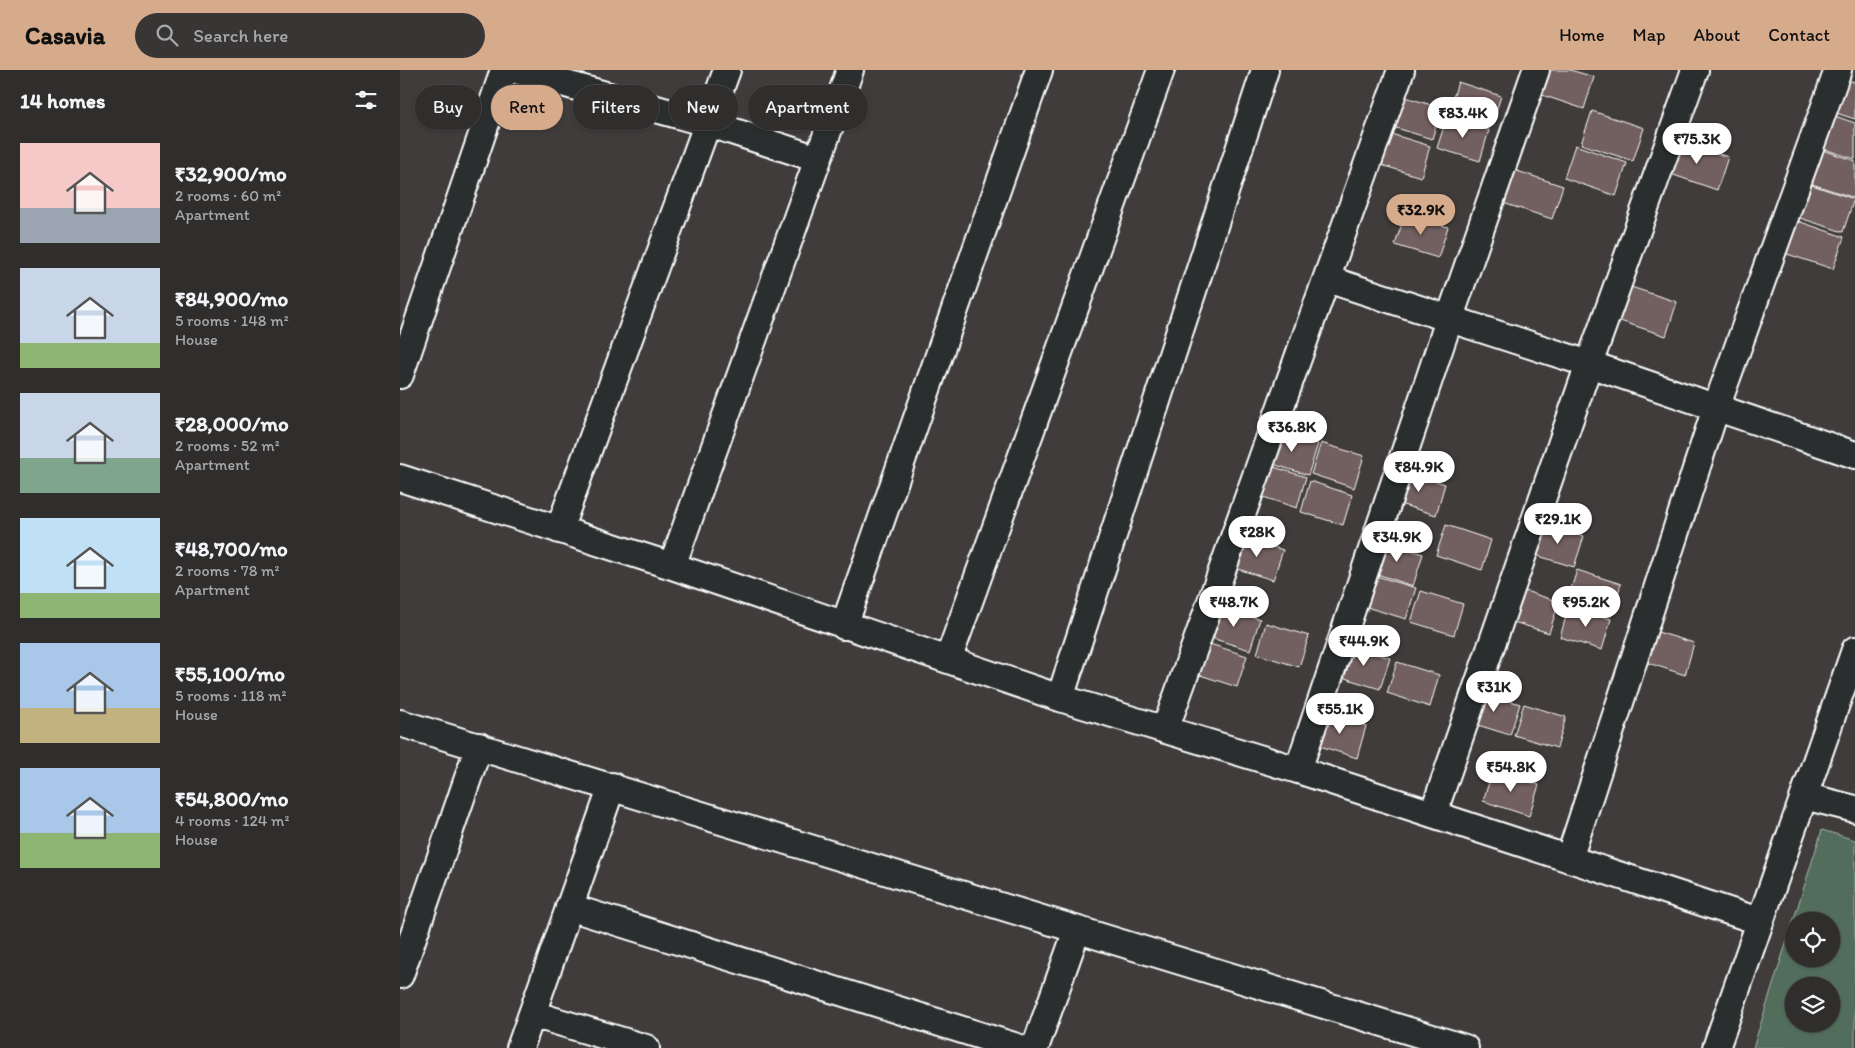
<!DOCTYPE html>
<html lang="en">
<head>
<meta charset="utf-8">
<style>
  body { margin:0; font-family:Itim,sans-serif; background:#383535; color:#f1f3f6; height:100vh; display:flex; flex-direction:column; font-size:19px; white-space:nowrap }
  * { box-sizing:border-box; margin:0 }
  p { font-size:16px; color:#a8a8aa }
  .icon { flex:none; width:28px; height:28px; fill:none; stroke:currentColor; stroke-width:2; stroke-linecap:round; stroke-linejoin:round }
  .map { position:relative; flex:1; overflow:hidden }
  .panel { display:flex; flex-direction:column; background:#302d2d; width:400px }
  .panel>* { flex:none }
  .banner { position:absolute; left:15px; top:15px; width:475px; height:45px; display:flex; gap:10px }
  .fabs { position:absolute; left:1385px; top:842px; display:grid; gap:10px }
  .fabs a { display:grid; place-items:center; width:55px; height:55px; border-radius:50%; background:#302d2d; box-shadow:0 1px 4px #0004,0 0 0 1px #4b4949; font-size:25px }
  .price { position:absolute; translate:-50% -42px; padding:0 11px; border-radius:18px; background:#fff; color:#222; font-size:16px; line-height:32px; filter:drop-shadow(0 1px 2px #0008) }
  .price::after { content:''; position:absolute; left:50%; top:30px; width:15px; height:11px; margin-left:-8px; background:inherit; clip-path:polygon(0 0,100% 0,50% 100%) }
  .price.on { background:#d6ab8b; color:#111 }
  ul { padding:0; list-style:none }
  li { display:flex; align-items:center; gap:15px; height:125px; padding:0 20px }
  li span { display:grid; place-items:center; flex:none; width:140px; height:100px; border-radius:0px; color:#555 }
  li>.icon { margin-inline-start:auto }
  span .icon { width:60px; height:60px; fill:#fffc; stroke-width:1 }
  li b { font-size:21px }
  h2 { display:flex; justify-content:space-between; align-items:center; height:60px; padding:0 20px; font-size:21px }
  .tag { padding:0 18px; border-radius:22px; background:#302d2d; box-shadow:0 1px 4px #0004,0 0 0 1px #4b4949; font-size:18px; line-height:45px }
  .tag.on { background:#d6ab8b; color:#111 }
  header { display:flex; align-items:center; gap:30px; box-sizing:border-box; height:70px; padding:0 25px; background:#d6ab8b; color:#111 }
  header strong { font-size:24px }
  nav { display:flex; gap:28px; margin-inline-start:auto; font-size:18px }
  .search { width:350px; height:45px; background:#383535; display:flex; align-items:center; gap:12px; box-sizing:border-box; padding:0 18px; border-radius:28px; color:#a8a8aa; font-size:19px }
  main { display:flex; flex:1; min-height:0 }
  .map>svg:first-child { display:block }
  .green { fill:#526d5c; stroke:#a8b6ae; fill-rule:evenodd }
  .building { fill:#725f5e; stroke:#fff }
  .lines { fill:none; stroke-linecap:round; stroke-linejoin:round }
  .street-casing { stroke:#fff; stroke-width:30 }
  .street { stroke:#2a2d2e; stroke-width:26 }
</style>
</head>
<body>
<header>
<strong>Casavia</strong>
<div class="search"><svg class="icon" aria-label="search" viewBox="0 0 24 24"><circle cx="10" cy="10" r="6"/><path d="M15 15l6 6"/></svg>Search here</div>
<nav><a>Home</a><a>Map</a><a>About</a><a>Contact</a></nav>
</header>
<main>
<section class="panel">
<h2>14 homes<svg class="icon" aria-label="filters" viewBox="0 0 24 24"><path d="M4 7h16M4 17h16"/><circle cx="9" cy="7" r="2"/><circle cx="15" cy="17" r="2"/></svg></h2>
<ul>
<li><span style="background:linear-gradient(#f6c9c9 65%,#9aa5b1 0)"><svg class="icon" aria-label="home" viewBox="0 0 24 24"><path d="M3 11l9-7 9 7M6 9v11h12V9"/></svg></span><div><b>₹32,900/mo</b><p>2 rooms · 60 m²</p><p>Apartment</p></div></li>
<li><span style="background:linear-gradient(#c9d6e8 75%,#8fb573 0)"><svg class="icon" aria-label="home" viewBox="0 0 24 24"><path d="M3 11l9-7 9 7M6 9v11h12V9"/></svg></span><div><b>₹84,900/mo</b><p>5 rooms · 148 m²</p><p>House</p></div></li>
<li><span style="background:linear-gradient(#c9d6e8 65%,#7fa58c 0)"><svg class="icon" aria-label="home" viewBox="0 0 24 24"><path d="M3 11l9-7 9 7M6 9v11h12V9"/></svg></span><div><b>₹28,000/mo</b><p>2 rooms · 52 m²</p><p>Apartment</p></div></li>
<li><span style="background:linear-gradient(#bfe0f5 75%,#8fb573 0)"><svg class="icon" aria-label="home" viewBox="0 0 24 24"><path d="M3 11l9-7 9 7M6 9v11h12V9"/></svg></span><div><b>₹48,700/mo</b><p>2 rooms · 78 m²</p><p>Apartment</p></div></li>
<li><span style="background:linear-gradient(#a9c7e8 65%,#c2b280 0)"><svg class="icon" aria-label="home" viewBox="0 0 24 24"><path d="M3 11l9-7 9 7M6 9v11h12V9"/></svg></span><div><b>₹55,100/mo</b><p>5 rooms · 118 m²</p><p>House</p></div></li>
<li><span style="background:linear-gradient(#a9c7e8 65%,#8fb573 0)"><svg class="icon" aria-label="home" viewBox="0 0 24 24"><path d="M3 11l9-7 9 7M6 9v11h12V9"/></svg></span><div><b>₹54,800/mo</b><p>4 rooms · 124 m²</p><p>House</p></div></li>
</ul>
</section>
<div class="map">
<svg width="1455" height="978" viewBox="0 0 1455 978">
  <rect width="100%" height="100%" fill="#403c3c"/>
  <filter id="ink" filterUnits="userSpaceOnUse"><feTurbulence type="fractalNoise" baseFrequency=".02" numOctaves="2"/><feDisplacementMap in="SourceGraphic" scale="10" xChannelSelector="R" yChannelSelector="G"/><feConvolveMatrix kernelMatrix="1 2 1 2 8 2 1 2 1" color-interpolation-filters="sRGB"/></filter>
  <g filter="url(#ink)">
    <path class="green" d="M 1422,760 L 1455,770 L 1455,978 L 1353,978 ZM 1394,851 L 1431,851 L 1431,889 L 1394,889 ZM 1394,916 L 1431,916 L 1431,954 L 1394,954 Z"/>
    <path class="building" d="M 1150,0 L 1170,0 L 1194,7 L 1184,39 L 1142,25 Z
      M 1444,9 L 1455,12 L 1455,49 L 1433,42 Z
      M 1058,12 L 1101,26 L 1091,57 L 1048,44 Z
      M 999,25 L 1041,38 L 1032,69 L 990,56 Z
      M 1192,41 L 1244,58 L 1233,91 L 1181,74 Z
      M 1429,44 L 1455,53 L 1455,89 L 1418,77 Z
      M 1047,47 L 1089,60 L 1080,91 L 1037,78 Z
      M 988,63 L 1030,76 L 1021,107 L 978,94 Z
      M 1276,70 L 1328,87 L 1317,120 L 1265,102 Z
      M 1175,75 L 1227,93 L 1216,126 L 1164,108 Z
      M 1417,78 L 1455,91 L 1455,128 L 1406,112 Z
      M 1111,99 L 1163,116 L 1152,149 L 1100,132 Z
      M 1403,112 L 1454,129 L 1443,162 L 1391,145 Z
      M 1005,144 L 1048,157 L 1038,188 L 995,175 Z
      M 1392,149 L 1444,167 L 1433,199 L 1381,182 Z
      M 1225,215 L 1277,232 L 1266,266 L 1214,249 Z
      M 876,360 L 918,374 L 908,405 L 866,392 Z
      M 921,373 L 964,386 L 954,418 L 911,404 Z
      M 864,394 L 906,407 L 897,438 L 854,424 Z
      M 1003,400 L 1045,414 L 1036,445 L 993,432 Z
      M 910,411 L 952,425 L 943,455 L 901,442 Z
      M 1141,453 L 1184,466 L 1174,497 L 1132,484 Z
      M 1046,455 L 1091,470 L 1082,500 L 1036,485 Z
      M 840,466 L 883,480 L 873,510 L 831,497 Z
      M 981,471 L 1023,484 L 1013,516 L 971,502 Z
      M 1177,500 L 1221,514 L 1211,546 L 1167,532 Z
      M 973,505 L 1016,518 L 1006,549 L 963,536 Z
      M 1116,518 L 1159,532 L 1149,563 L 1107,550 Z
      M 1021,521 L 1063,534 L 1054,565 L 1011,552 Z
      M 817,536 L 860,549 L 850,580 L 808,567 Z
      M 1169,536 L 1211,549 L 1202,580 L 1160,567 Z
      M 866,553 L 909,566 L 899,597 L 857,584 Z
      M 1251,560 L 1294,573 L 1285,605 L 1242,591 Z
      M 804,572 L 847,586 L 837,617 L 794,603 Z
      M 947,575 L 990,588 L 980,619 L 938,606 Z
      M 997,592 L 1039,605 L 1030,637 L 987,623 Z
      M 1077,621 L 1120,634 L 1110,665 L 1068,652 Z
      M 1124,634 L 1166,647 L 1157,678 L 1114,665 Z
      M 924,643 L 966,656 L 957,688 L 914,674 Z
      M 1093,700 L 1139,715 L 1129,746 L 1083,731 Z"/>
    <g class="lines">
      <g class="street-casing">
        <path id="street" d="M 115,0 L 307,53 L 418,89
          M 927,209 L 1189,294 L 1455,385
          M 0,305 L 104,0
          M 0,408 L 272,496 L 660,628 L 898,700 L 1359,851
          M 159,460 L 327,0
          M 272,496 L 450,0
          M 444,556 L 639,0
          M 548,590 L 761,0
          M 660,628 L 865,0
          M 0,653 L 1065,978
          M 765,660 L 1001,0
          M 898,700 L 1049,250 L 1136,0
          M 1404,726 L 1455,739
          M 1033,744 L 1189,294 L 1295,0
          M 1169,789 L 1316,338 L 1438,0
          M 169,837 L 620,978
          M 0,905 L 79,676
          M 132,944 L 246,978
          M 120,978 L 212,716
          M 635,978 L 677,860
          M 1316,978 L 1455,580"/>
      </g>
      <use href="#street" class="street"/>
    </g>
  </g>
</svg>
<div class="fabs">
<a><svg class="icon" aria-label="locate" viewBox="0 0 24 24"><circle cx="12" cy="12" r="6"/><path d="M12 2v4M12 18v4M2 12h4M18 12h4"/></svg></a>
<a><svg class="icon" aria-label="layers" viewBox="0 0 24 24"><path d="M12 4l9 5-9 5-9-5zM3 14l9 5 9-5"/></svg></a>
</div>
<b class="price" style="left:1063px;top:69px">₹83.4K</b>
<b class="price" style="left:1297px;top:95px">₹75.3K</b>
<b class="price on" style="left:1021px;top:166px">₹32.9K</b>
<b class="price" style="left:892px;top:383px">₹36.8K</b>
<b class="price" style="left:1019px;top:423px">₹84.9K</b>
<b class="price" style="left:1158px;top:475px">₹29.1K</b>
<b class="price" style="left:857px;top:488px">₹28K</b>
<b class="price" style="left:997px;top:493px">₹34.9K</b>
<b class="price" style="left:834px;top:558px">₹48.7K</b>
<b class="price" style="left:1186px;top:558px">₹95.2K</b>
<b class="price" style="left:964px;top:597px">₹44.9K</b>
<b class="price" style="left:1094px;top:643px">₹31K</b>
<b class="price" style="left:940px;top:665px">₹55.1K</b>
<b class="price" style="left:1111px;top:723px">₹54.8K</b>
<div class="banner">
<a class="tag">Buy</a>
<a class="tag on">Rent</a>
<a class="tag">Filters</a>
<a class="tag">New</a>
<a class="tag">Apartment</a>
</div>
</div>
</main>
</body>
</html>
